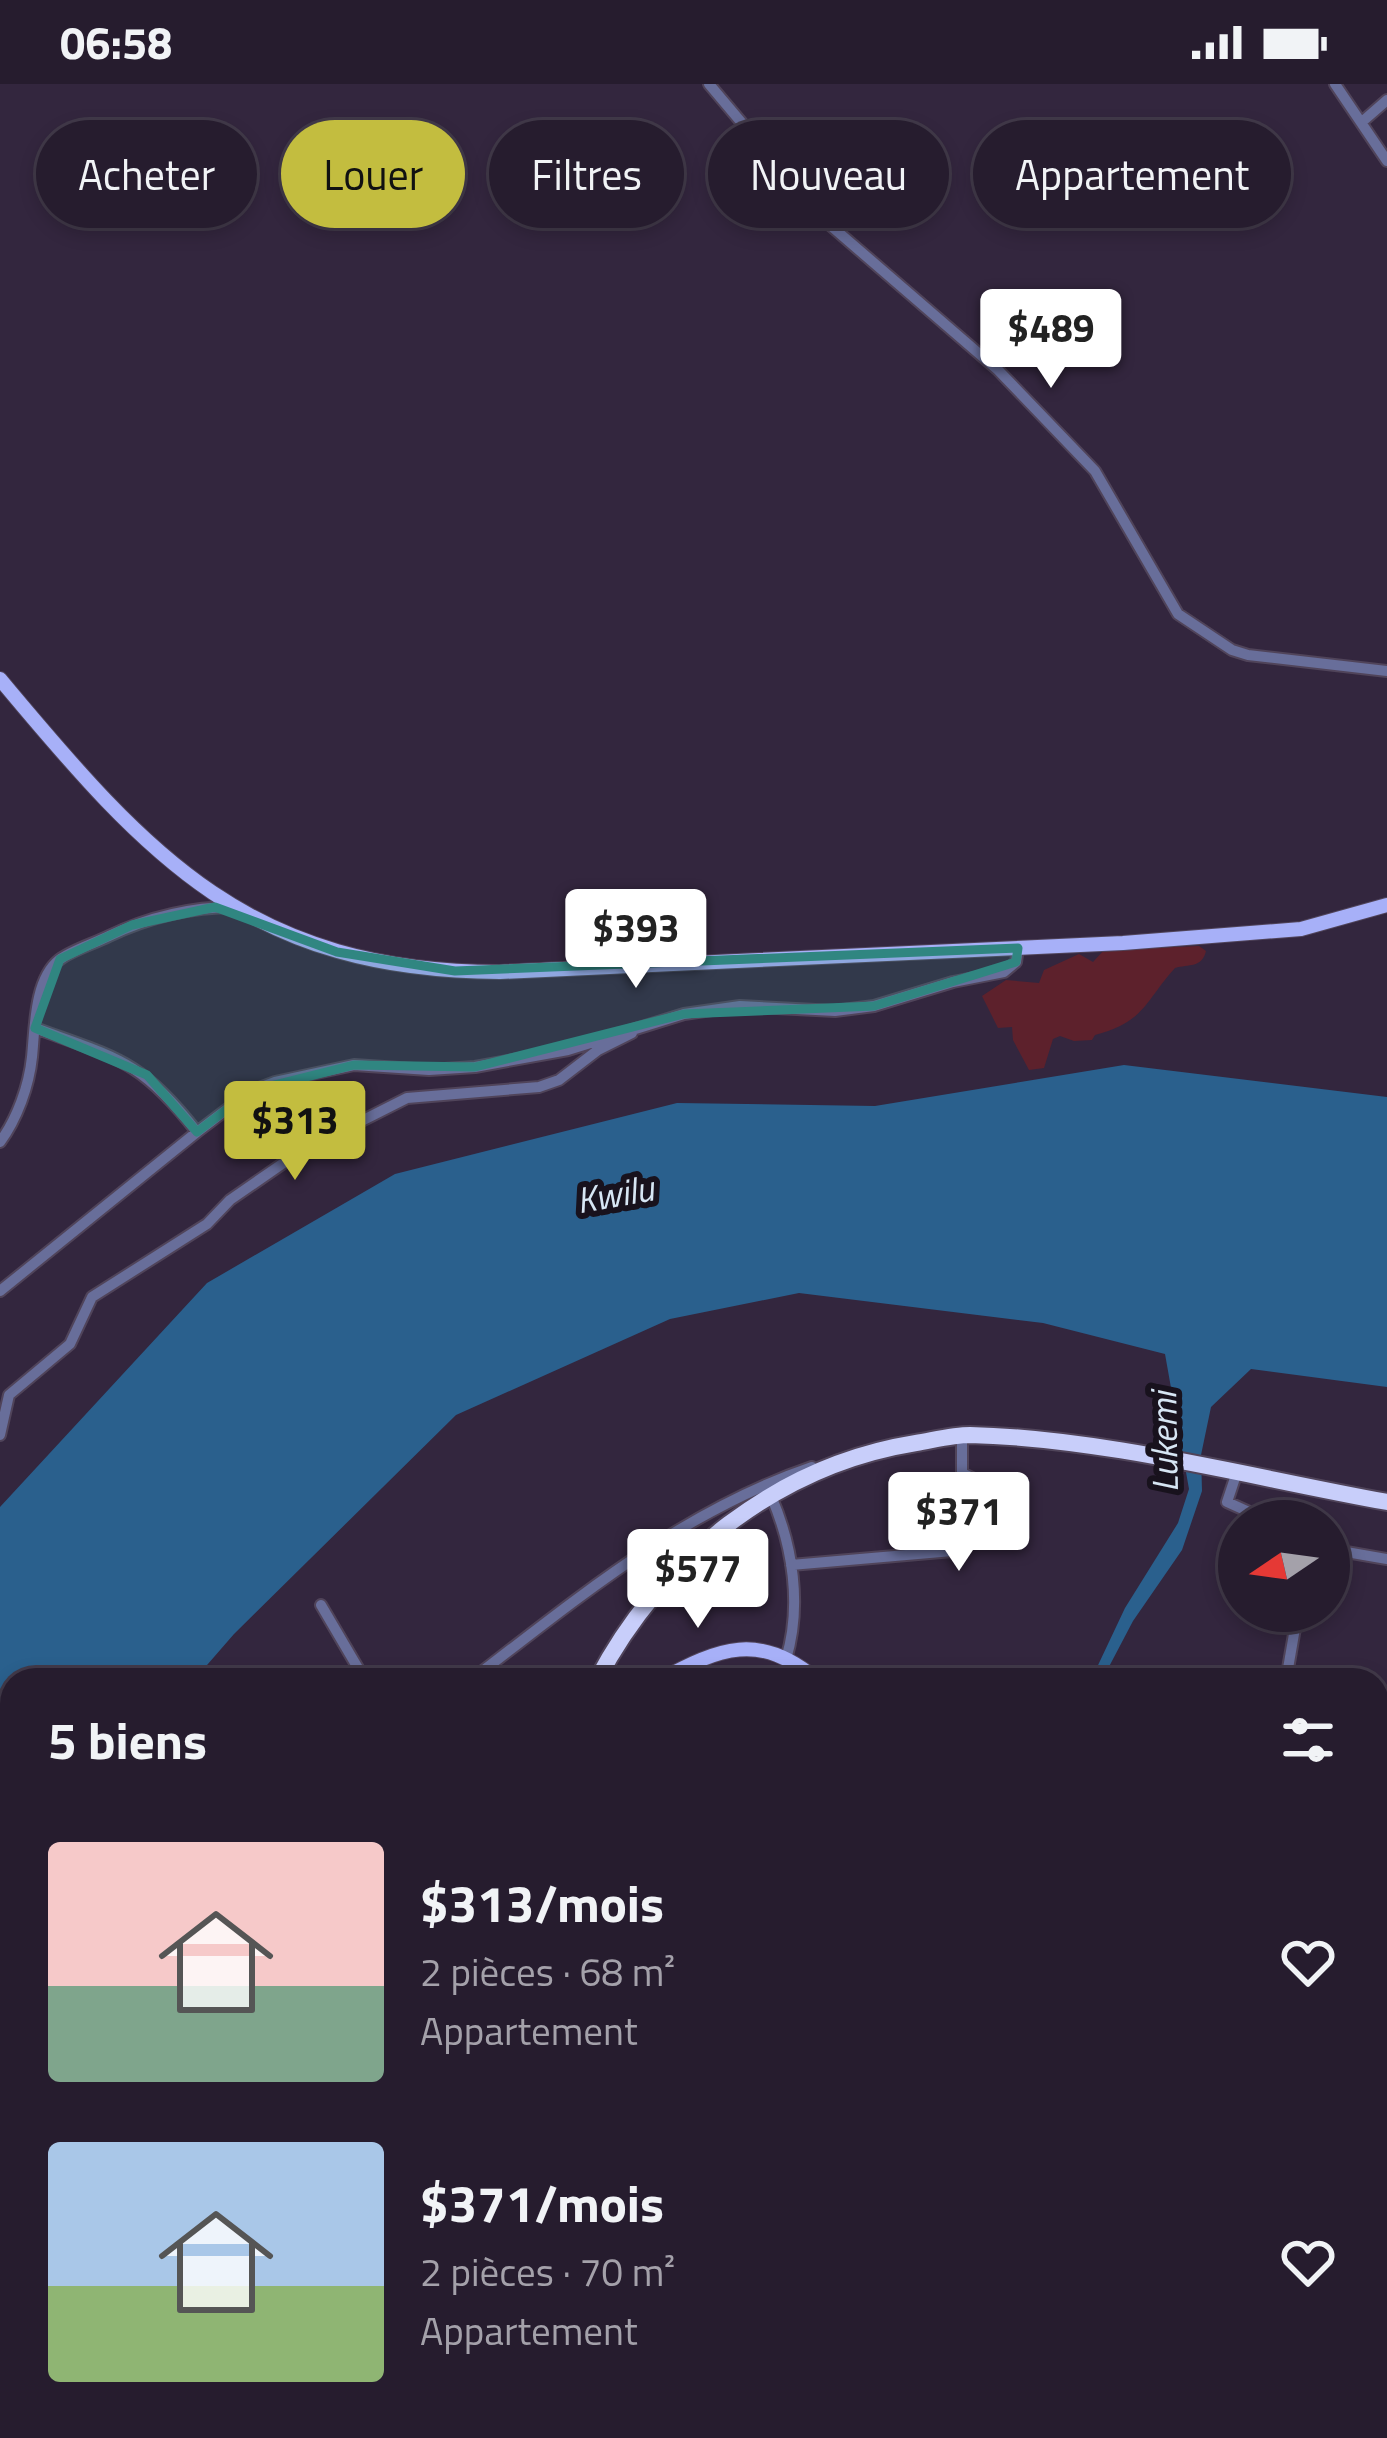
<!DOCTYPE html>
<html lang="fr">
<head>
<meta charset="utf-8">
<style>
  body { margin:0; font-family:"Titillium Web",sans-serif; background:#32293a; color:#f1f3f6; height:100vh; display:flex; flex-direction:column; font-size:45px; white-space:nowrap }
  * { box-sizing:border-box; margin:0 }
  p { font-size:39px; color:#a4a1aa }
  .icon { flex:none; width:66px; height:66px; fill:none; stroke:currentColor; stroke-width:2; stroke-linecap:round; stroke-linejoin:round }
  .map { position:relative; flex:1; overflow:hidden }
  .details { position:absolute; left:0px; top:1584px; width:1389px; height:771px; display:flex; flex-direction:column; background:#261c2e; border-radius:36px 36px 0 0; box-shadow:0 6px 18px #0003,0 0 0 3px #423a4a }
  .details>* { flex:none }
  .guide { position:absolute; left:36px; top:36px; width:1317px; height:108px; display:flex; gap:24px }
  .needle { width:78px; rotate:257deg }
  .controls { position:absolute; left:1218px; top:1416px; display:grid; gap:24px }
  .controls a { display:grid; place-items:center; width:132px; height:132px; border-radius:50%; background:#261c2e; box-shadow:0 6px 18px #0003,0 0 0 3px #423a4a; font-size:60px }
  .price { position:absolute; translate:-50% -102px; padding:0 27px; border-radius:12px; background:#fff; color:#222; font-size:39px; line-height:78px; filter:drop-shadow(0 3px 6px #0008) }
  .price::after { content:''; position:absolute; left:50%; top:72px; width:36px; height:27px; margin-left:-18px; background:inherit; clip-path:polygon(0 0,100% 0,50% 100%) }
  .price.active { background:#c3bd3f; color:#111 }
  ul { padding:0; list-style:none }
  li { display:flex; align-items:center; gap:36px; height:300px; padding:0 48px }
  li span { display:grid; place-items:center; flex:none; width:336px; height:240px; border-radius:12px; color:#555 }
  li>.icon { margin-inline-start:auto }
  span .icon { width:144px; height:144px; fill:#fffc; stroke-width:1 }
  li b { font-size:51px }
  h2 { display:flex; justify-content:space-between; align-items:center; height:144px; padding:0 48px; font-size:51px }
  .chip { padding:0 42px; border-radius:54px; background:#261c2e; box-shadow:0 6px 18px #0003,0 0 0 3px #423a4a; font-size:42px; line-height:108px }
  .chip.active { background:#c3bd3f; color:#111 }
  .status { display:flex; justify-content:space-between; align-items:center; height:84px; padding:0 60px; background:#261c2e; direction:ltr }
  .status svg { height:33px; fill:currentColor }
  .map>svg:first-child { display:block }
  .green { fill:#5d212c }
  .water { fill:#2a608d }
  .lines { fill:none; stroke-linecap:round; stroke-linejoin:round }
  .stream { stroke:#2a608d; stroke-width:3 }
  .minor-casing { stroke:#50445a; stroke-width:14 }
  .major-casing { stroke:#50445a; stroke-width:16 }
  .highway-casing { stroke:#50445a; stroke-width:20 }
  .minor { stroke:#686e9a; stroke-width:10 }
  .major { stroke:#a7b0f8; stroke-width:14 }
  .highway { stroke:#c8cefa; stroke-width:16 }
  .marked { fill:#308681; fill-opacity:0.2; stroke:#308681; stroke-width:9; stroke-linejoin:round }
  .labels { text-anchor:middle; stroke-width:12; stroke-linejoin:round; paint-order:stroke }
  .water-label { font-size:36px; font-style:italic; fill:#d7e6f4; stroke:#18121d }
</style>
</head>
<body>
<div class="status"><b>06:58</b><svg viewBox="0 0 49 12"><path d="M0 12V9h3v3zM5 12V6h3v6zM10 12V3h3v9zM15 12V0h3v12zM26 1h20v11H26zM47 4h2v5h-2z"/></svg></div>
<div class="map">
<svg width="1387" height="2354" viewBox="0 0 1387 2354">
  <rect width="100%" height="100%" fill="#33263e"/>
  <path class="green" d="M 1199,862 L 1206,867 C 1202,884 1189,880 1175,884 C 1145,917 1145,938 1095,951 L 1092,956 L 1074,957 L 1060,952 L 1053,955 L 1044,984 L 1029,986 L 1013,956 L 1012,943 L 998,944 L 982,912 L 1006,896 L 1039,899 L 1044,886 L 1079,870 L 1093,878 L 1104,866 Z"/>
  <path class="water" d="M 1124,981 L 1387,1013 L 1387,1303 L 1251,1285 L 1211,1323 L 1201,1371 L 1202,1407 L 1182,1466 L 1133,1537 L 1102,1596 L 1091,1596 L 1125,1524 L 1178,1439 L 1189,1405 L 1165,1270 L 1043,1239 L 799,1209 L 670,1235 L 456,1331 L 234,1550 L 194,1596 L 12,1596 L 12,1807 L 0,1821 L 0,1423 L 207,1199 L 395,1090 L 677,1019 L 875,1022 Z"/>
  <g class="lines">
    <path class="stream" d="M 1339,2343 L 1345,2354"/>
    <g class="minor-casing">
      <path id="minor" d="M 709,0 L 823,135 L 998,286 L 1095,387 L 1178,530 L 1232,566 L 1248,571 L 1387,587
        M 1335,0 L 1387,77
        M 1363,37 L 1387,16
        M 35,944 C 117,974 141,976 197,1048
        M 0,1058 C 17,1035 29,1002 32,973 C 35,945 34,896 59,876 C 72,866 93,860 109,852 C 149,833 189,823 234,823
        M 0,1207 L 197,1048 L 251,1007 L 275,998 L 354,981 L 429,986 L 475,983 L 568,966 L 684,930 L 740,922 L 835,927 L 874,922 L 953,898 L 1004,888 L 1016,878 L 1018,864
        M 0,1351 L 9,1311 L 70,1260 L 92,1213 L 207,1140 L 230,1116 L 298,1069 L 407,1014 L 539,1003 L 559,996 L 598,966 L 632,949
        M 1236,1391 L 1227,1418 L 1269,1437
        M 771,1412 C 793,1462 802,1522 786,1575
        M 1329,1465 L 1387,1475
        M 791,1481 L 964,1466 L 983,1407 L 978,1397 L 962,1389 L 962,1351
        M 321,1521 L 365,1596
        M 471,1596 C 578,1514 682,1427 812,1383
        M 1286,1596 L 1298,1527
        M 1377,1721 L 1387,1715
        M 1377,1750 L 1387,1762
        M 1377,1876 L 1387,1869
        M 0,2025 L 12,2037
        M 0,2092 L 12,2080
        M 0,2262 L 12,2251
        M 516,2343 L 528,2354
        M 740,2343 L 741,2354
        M 1140,2343 L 1147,2354
        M 69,2354 L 82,2343"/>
    </g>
    <g class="major-casing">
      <path id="major" d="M 0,595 C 150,775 250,887 500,888 L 1123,859 L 1301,845 L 1387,821
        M 660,1596 C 719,1564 760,1547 817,1596
        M 866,2354 L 867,2343"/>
    </g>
    <g class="highway-casing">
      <path id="highway" d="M 597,1596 C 661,1474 778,1381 916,1359 C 934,1356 953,1351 970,1351 C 1104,1354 1254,1394 1387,1418
        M 339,2354 L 350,2343"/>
    </g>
    <use href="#minor" class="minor"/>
    <use href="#major" class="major"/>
    <use href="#highway" class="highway"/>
  </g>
  <path class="marked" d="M 215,823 L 337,868 L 455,887 L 1018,864 L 1016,878 L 874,922 L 684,930 L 475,983 L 354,981 L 251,1007 L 197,1048 L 147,991 L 35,944 L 60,875 L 132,841 Z"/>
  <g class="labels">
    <g class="water-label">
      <text transform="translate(615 1110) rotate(-10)" y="13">Kwilu</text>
      <text transform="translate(1164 1358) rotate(-91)" y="13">Lukemi</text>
    </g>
  </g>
</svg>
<div class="controls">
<a><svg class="needle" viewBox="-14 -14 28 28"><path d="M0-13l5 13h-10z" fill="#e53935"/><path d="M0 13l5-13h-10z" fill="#a4a1aa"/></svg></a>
</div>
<b class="price" style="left:1051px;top:307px">$489</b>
<b class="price" style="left:636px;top:907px">$393</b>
<b class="price active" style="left:295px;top:1099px">$313</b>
<b class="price" style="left:959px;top:1490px">$371</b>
<b class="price" style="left:698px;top:1547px">$577</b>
<div class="guide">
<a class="chip">Acheter</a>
<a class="chip active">Louer</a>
<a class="chip">Filtres</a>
<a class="chip">Nouveau</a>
<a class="chip">Appartement</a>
</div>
<section class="details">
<h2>5 biens<svg class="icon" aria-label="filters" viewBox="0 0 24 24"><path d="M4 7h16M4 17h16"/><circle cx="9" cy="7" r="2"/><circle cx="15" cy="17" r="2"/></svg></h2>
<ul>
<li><span style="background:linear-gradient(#f6c9c9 60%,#7fa58c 0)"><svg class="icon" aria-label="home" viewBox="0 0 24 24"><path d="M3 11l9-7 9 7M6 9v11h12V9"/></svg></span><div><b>$313/mois</b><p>2 pièces · 68 m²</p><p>Appartement</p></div><svg class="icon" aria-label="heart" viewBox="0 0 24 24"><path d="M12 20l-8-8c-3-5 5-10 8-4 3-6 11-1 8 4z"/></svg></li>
<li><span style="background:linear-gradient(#a9c7e8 60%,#8fb573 0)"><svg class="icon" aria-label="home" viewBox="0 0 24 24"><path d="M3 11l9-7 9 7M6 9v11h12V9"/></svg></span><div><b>$371/mois</b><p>2 pièces · 70 m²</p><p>Appartement</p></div><svg class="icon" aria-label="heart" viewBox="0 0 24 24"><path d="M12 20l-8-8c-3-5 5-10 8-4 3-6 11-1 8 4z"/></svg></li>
</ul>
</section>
</div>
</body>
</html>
